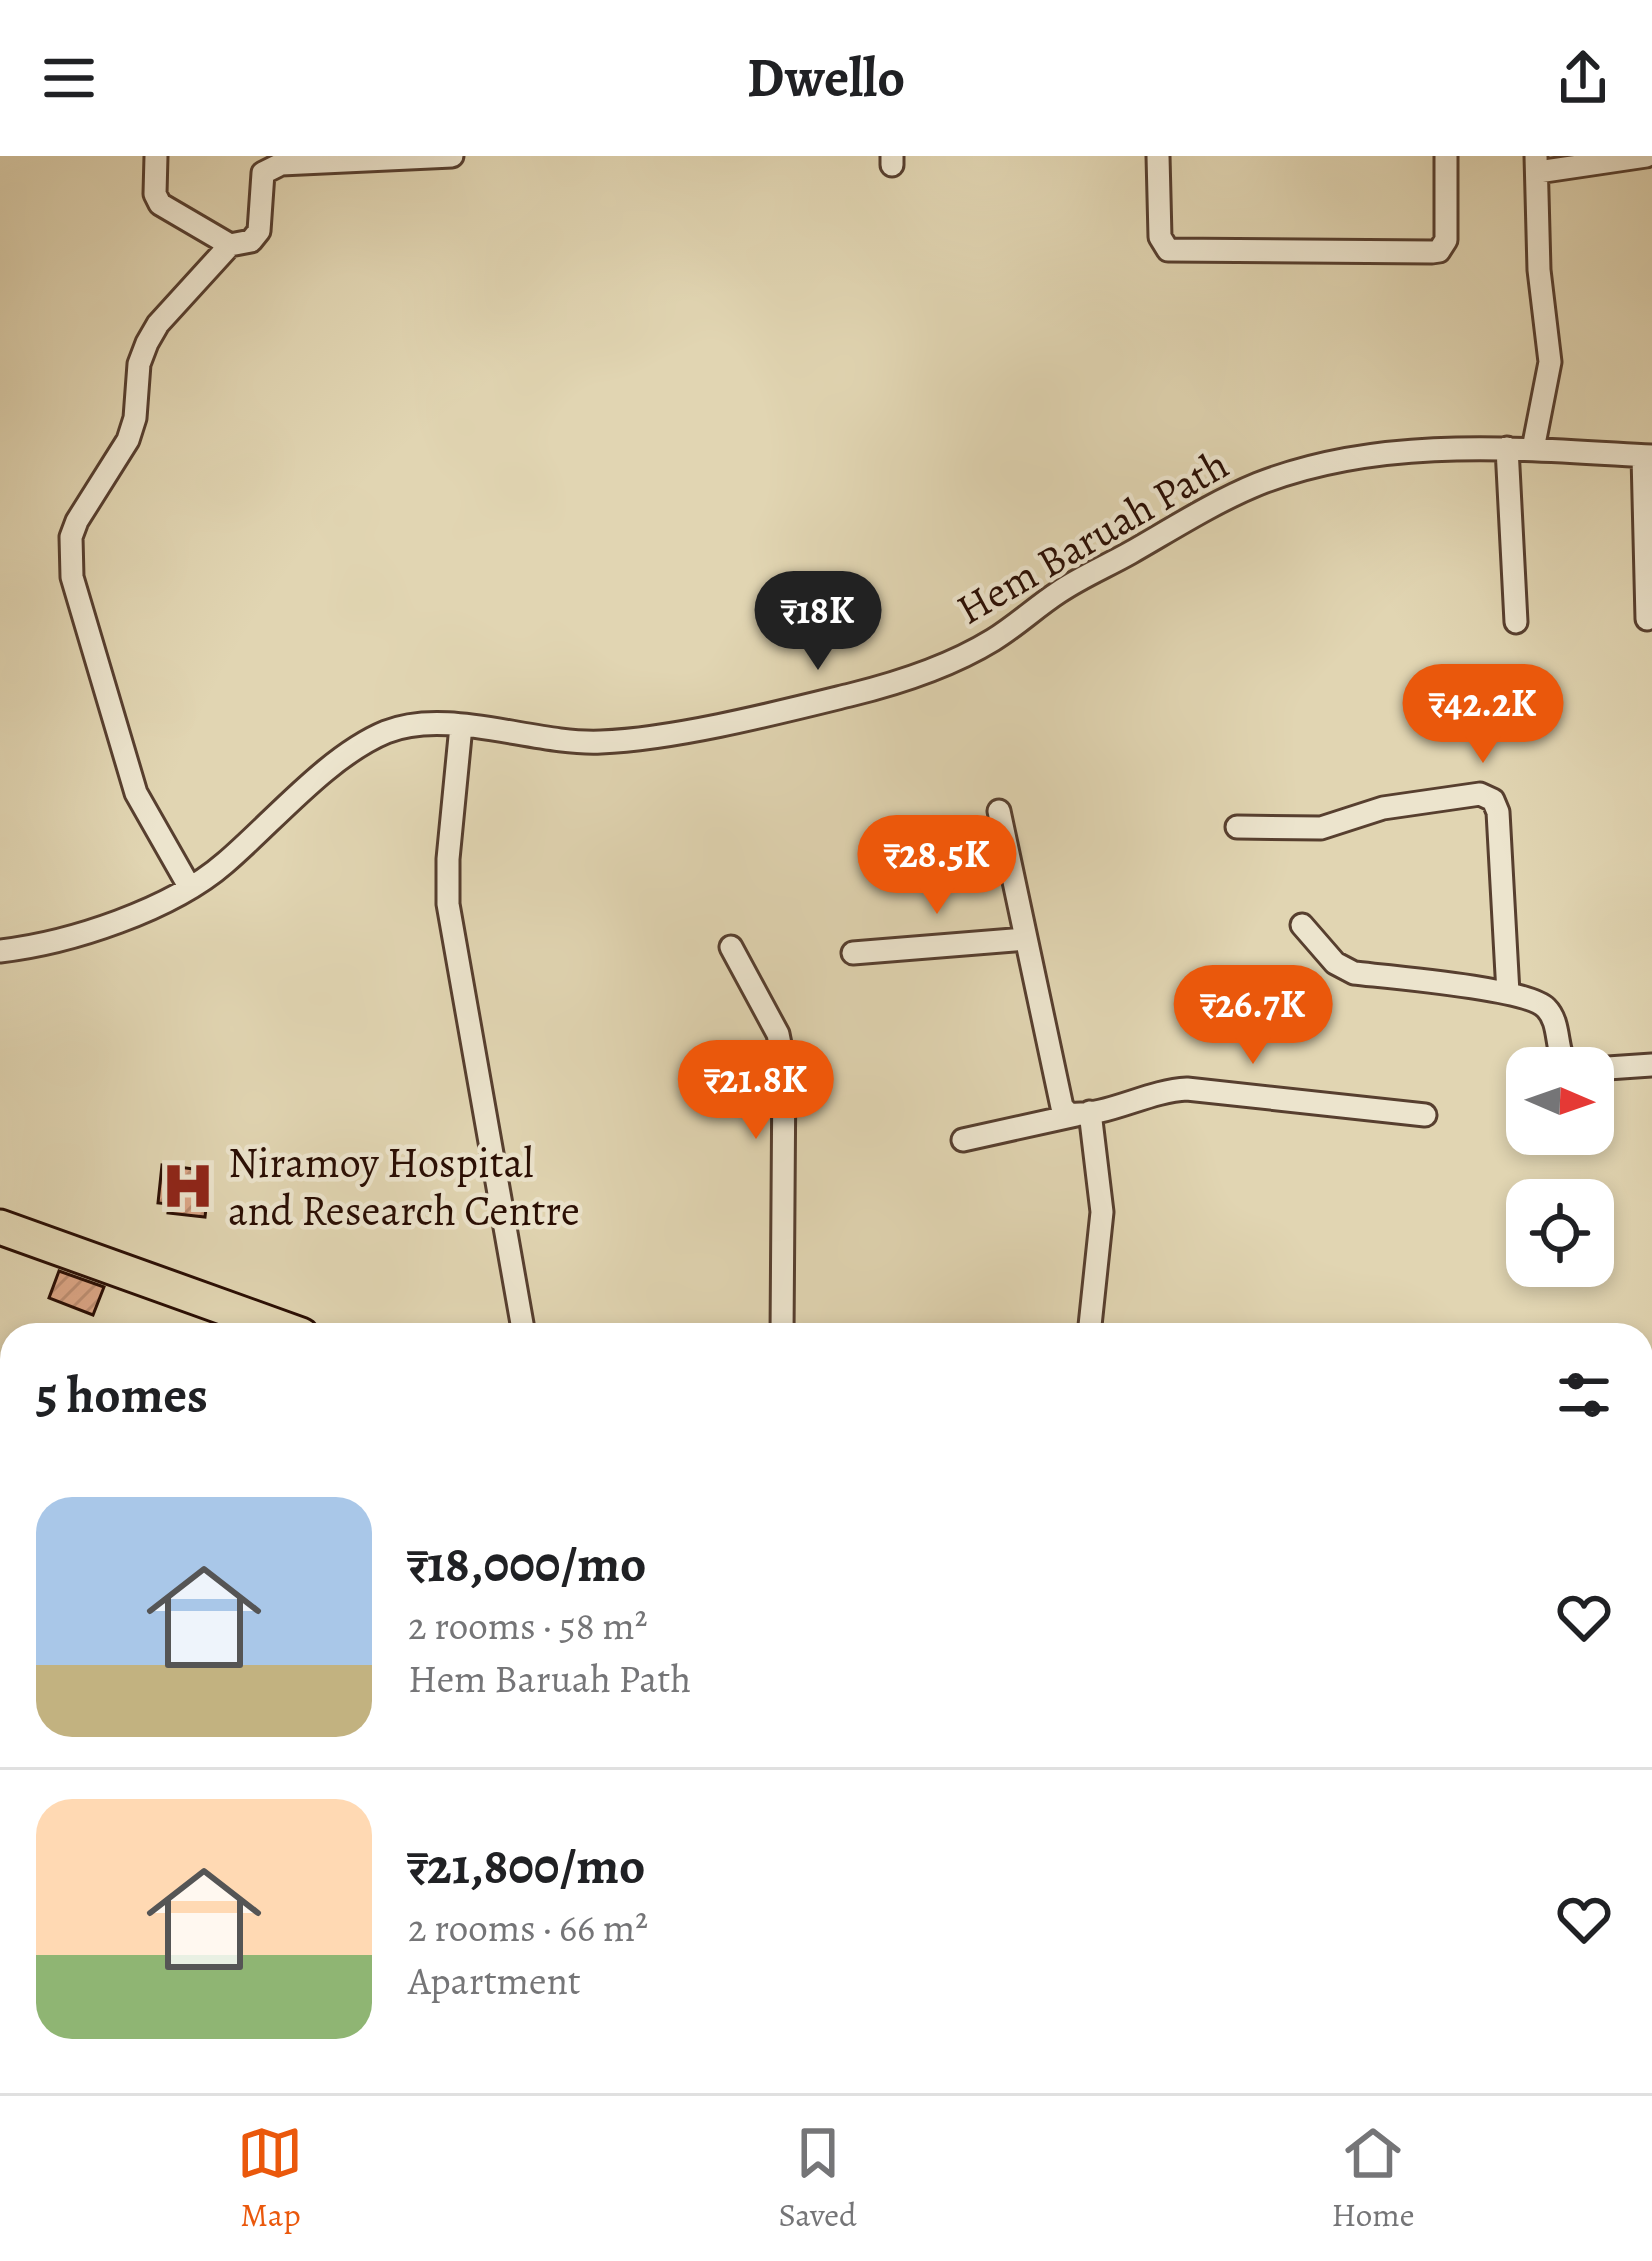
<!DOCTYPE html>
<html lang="en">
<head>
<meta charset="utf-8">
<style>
  body { margin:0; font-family:Alegreya,serif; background:#f2f2f2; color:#202124; height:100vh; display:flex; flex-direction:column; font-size:45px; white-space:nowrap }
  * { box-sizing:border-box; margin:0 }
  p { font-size:39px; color:#757577 }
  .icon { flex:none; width:66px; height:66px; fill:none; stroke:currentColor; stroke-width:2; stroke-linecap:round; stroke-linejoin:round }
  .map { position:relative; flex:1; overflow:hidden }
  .drawer { position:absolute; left:0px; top:1167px; width:1653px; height:771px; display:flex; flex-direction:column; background:#fff; border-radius:36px 36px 0 0; box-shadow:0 6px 18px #0003 }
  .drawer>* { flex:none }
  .needle { width:78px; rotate:92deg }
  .tools { position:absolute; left:1506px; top:891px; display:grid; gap:24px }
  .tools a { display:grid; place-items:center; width:108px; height:108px; border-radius:24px; background:#fff; box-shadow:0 6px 18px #0003; font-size:60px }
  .price { position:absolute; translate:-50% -102px; padding:0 27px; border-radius:42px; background:#ea580c; color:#fff; font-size:39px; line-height:78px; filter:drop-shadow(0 3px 6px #0008) }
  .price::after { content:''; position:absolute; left:50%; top:72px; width:36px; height:27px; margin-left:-18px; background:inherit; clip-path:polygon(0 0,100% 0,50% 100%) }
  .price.active { background:#222; color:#fff }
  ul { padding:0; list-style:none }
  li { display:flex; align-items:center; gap:36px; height:300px; padding:0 36px }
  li+li { border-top:3px solid #e0e0e0 }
  li span { display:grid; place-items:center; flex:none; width:336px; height:240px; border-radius:36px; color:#555 }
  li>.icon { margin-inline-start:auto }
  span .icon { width:144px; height:144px; fill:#fffc; stroke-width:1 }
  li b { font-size:51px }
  h2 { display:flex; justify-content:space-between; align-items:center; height:144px; padding:0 36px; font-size:51px }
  header { display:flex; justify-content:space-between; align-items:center; height:156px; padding:0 36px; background:#fff; font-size:54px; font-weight:700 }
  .menu { display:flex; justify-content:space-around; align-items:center; height:168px; border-top:3px solid #e0e0e0; background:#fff; font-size:33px; color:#757577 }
  .menu a { display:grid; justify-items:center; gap:6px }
  .menu .active { color:#ea580c }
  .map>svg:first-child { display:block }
  .building { fill:url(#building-hatch); stroke:#290d03; stroke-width:3 }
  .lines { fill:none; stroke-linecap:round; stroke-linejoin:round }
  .street-casing { stroke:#573f2f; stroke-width:27 }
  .primary-casing { stroke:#290d03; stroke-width:39 }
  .street { stroke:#ece4cd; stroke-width:21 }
  .primary { stroke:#e1d5b2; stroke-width:33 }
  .labels { text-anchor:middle; stroke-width:9; stroke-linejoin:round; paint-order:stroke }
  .street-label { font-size:42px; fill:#290d03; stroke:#ece4cd }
  .poi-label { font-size:42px; fill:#290d03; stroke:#ece4cd; text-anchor:start }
</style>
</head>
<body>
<header><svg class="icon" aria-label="menu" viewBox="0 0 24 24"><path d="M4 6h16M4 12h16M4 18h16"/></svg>Dwello<svg class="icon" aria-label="share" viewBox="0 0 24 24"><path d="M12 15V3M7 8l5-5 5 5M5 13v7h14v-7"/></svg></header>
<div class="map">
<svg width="1652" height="1937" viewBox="0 0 1652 1937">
  <defs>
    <pattern id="building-hatch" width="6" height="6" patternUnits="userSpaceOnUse" patternTransform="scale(3)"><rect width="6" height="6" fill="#dca686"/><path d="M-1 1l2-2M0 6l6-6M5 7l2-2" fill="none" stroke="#bd8e72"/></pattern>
  </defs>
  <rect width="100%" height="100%" fill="#e1d5b2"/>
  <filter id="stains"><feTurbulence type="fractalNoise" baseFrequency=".00167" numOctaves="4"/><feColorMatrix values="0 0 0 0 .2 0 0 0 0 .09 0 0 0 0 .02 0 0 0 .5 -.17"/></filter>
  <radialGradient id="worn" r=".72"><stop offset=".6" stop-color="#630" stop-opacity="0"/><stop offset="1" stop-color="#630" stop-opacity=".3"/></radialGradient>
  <path class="building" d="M 162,1009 L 210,1015 L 205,1061 L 168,1057 L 169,1048 L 158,1047 Z
    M 59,1115 L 104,1131 L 93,1159 L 49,1142 Z"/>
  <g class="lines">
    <g class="street-casing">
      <path id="street" d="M 156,0 L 155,38 L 160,48 L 230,89
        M 1158,0 L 1160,81 L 1168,94 L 1432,96 L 1439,95 L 1446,84 L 1446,0
        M 892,9 L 892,0
        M 1538,16 L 1646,0
        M 1507,292 L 1516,466
        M 1533,293 L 1550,206 L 1539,114 L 1536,0
        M 1643,300 L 1647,463
        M 461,570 L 448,703 L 448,748 L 524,1179
        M 999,655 L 1062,951 L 1069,958 C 1107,961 1147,935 1187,933 L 1425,959
        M 1237,671 L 1321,672 L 1383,652 L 1480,638 L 1493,644 L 1498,656 L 1508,837
        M 190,732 L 136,637 L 72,421 L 71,381 L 77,365 L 128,284 L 135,262 L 139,208 L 147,187 L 158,168 L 230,89 L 251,85 L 259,75 L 263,17 L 281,8 L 452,0
        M 1302,769 L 1335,807 L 1354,817 C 1389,821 1527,832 1546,852 C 1562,868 1554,895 1568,912
        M 731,791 L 778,878 L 784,908 L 782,1179
        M 0,795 C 70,787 171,754 225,707 C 273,666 328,600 386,576 C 448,551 534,589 601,586 C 675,583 777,557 850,539 C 899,527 949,511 993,484 C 1016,470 1036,451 1059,436 C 1081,421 1107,410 1130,397 C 1172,373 1214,346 1258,328 C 1382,279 1522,293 1652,300
        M 853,797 L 1026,783
        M 1593,913 L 1652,909
        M 963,984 L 1076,959
        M 1089,1179 L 1102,1056 L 1090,956
        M 1641,1410 L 1652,1406
        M 0,1465 L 12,1464
        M 0,1612 L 12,1611
        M 0,1894 L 12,1907
        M 30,1926 L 40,1937
        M 471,1926 L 472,1937
        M 596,1926 L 597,1937
        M 798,1926 L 801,1937
        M 1332,1926 L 1332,1937"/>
    </g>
    <g class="primary-casing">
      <path id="primary" d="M 0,1071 L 301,1179
        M 1641,1696 L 1652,1700"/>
    </g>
    <use href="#street" class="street"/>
    <use href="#primary" class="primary"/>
  </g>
  <defs>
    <g id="hospital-bare" transform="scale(4.14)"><path d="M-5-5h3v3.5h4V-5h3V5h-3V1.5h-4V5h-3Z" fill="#8f2418" stroke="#ece4cd" stroke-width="2.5" paint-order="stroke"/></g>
  </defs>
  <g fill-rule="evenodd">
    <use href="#hospital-bare" x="188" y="1030"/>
  </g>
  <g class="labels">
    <g class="street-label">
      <text transform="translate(1092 380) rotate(-30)" y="15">Hem Baruah Path</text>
    </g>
    <g class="poi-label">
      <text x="228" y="1021">Niramoy Hospital<tspan x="228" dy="48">and Research Centre</tspan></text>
    </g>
  </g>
  <rect width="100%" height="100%" filter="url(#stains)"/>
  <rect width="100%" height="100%" fill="url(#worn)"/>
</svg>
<div class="tools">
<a><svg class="needle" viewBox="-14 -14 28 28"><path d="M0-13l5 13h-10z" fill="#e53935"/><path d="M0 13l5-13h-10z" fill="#757577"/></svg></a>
<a><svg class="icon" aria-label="locate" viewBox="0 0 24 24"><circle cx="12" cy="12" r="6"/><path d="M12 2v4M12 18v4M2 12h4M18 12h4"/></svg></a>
</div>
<b class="price active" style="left:818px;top:517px">₹18K</b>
<b class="price" style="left:1483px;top:610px">₹42.2K</b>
<b class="price" style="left:937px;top:761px">₹28.5K</b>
<b class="price" style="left:1253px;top:911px">₹26.7K</b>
<b class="price" style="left:756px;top:986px">₹21.8K</b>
<section class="drawer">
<h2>5 homes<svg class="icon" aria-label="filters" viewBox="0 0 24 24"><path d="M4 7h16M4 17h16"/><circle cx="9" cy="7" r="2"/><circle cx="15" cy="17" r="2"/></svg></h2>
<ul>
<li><span style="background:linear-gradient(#a9c7e8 70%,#c2b280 0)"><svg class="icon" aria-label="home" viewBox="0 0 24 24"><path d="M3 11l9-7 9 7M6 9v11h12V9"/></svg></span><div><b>₹18,000/mo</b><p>2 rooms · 58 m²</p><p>Hem Baruah Path</p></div><svg class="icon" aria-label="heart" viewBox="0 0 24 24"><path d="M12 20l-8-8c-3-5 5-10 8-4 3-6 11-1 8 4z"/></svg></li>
<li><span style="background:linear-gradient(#ffd9b3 65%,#8fb573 0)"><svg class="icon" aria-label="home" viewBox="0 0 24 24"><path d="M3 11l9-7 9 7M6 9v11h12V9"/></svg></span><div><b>₹21,800/mo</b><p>2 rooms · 66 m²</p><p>Apartment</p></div><svg class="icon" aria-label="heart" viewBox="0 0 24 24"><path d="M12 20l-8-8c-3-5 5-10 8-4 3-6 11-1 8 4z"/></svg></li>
</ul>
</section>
</div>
<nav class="menu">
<a class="active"><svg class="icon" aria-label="map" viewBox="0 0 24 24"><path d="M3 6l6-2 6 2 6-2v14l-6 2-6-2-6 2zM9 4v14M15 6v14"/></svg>Map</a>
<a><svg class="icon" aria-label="saved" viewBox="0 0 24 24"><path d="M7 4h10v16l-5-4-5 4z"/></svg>Saved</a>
<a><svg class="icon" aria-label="home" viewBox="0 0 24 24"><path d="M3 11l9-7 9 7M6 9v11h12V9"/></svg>Home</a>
</nav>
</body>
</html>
